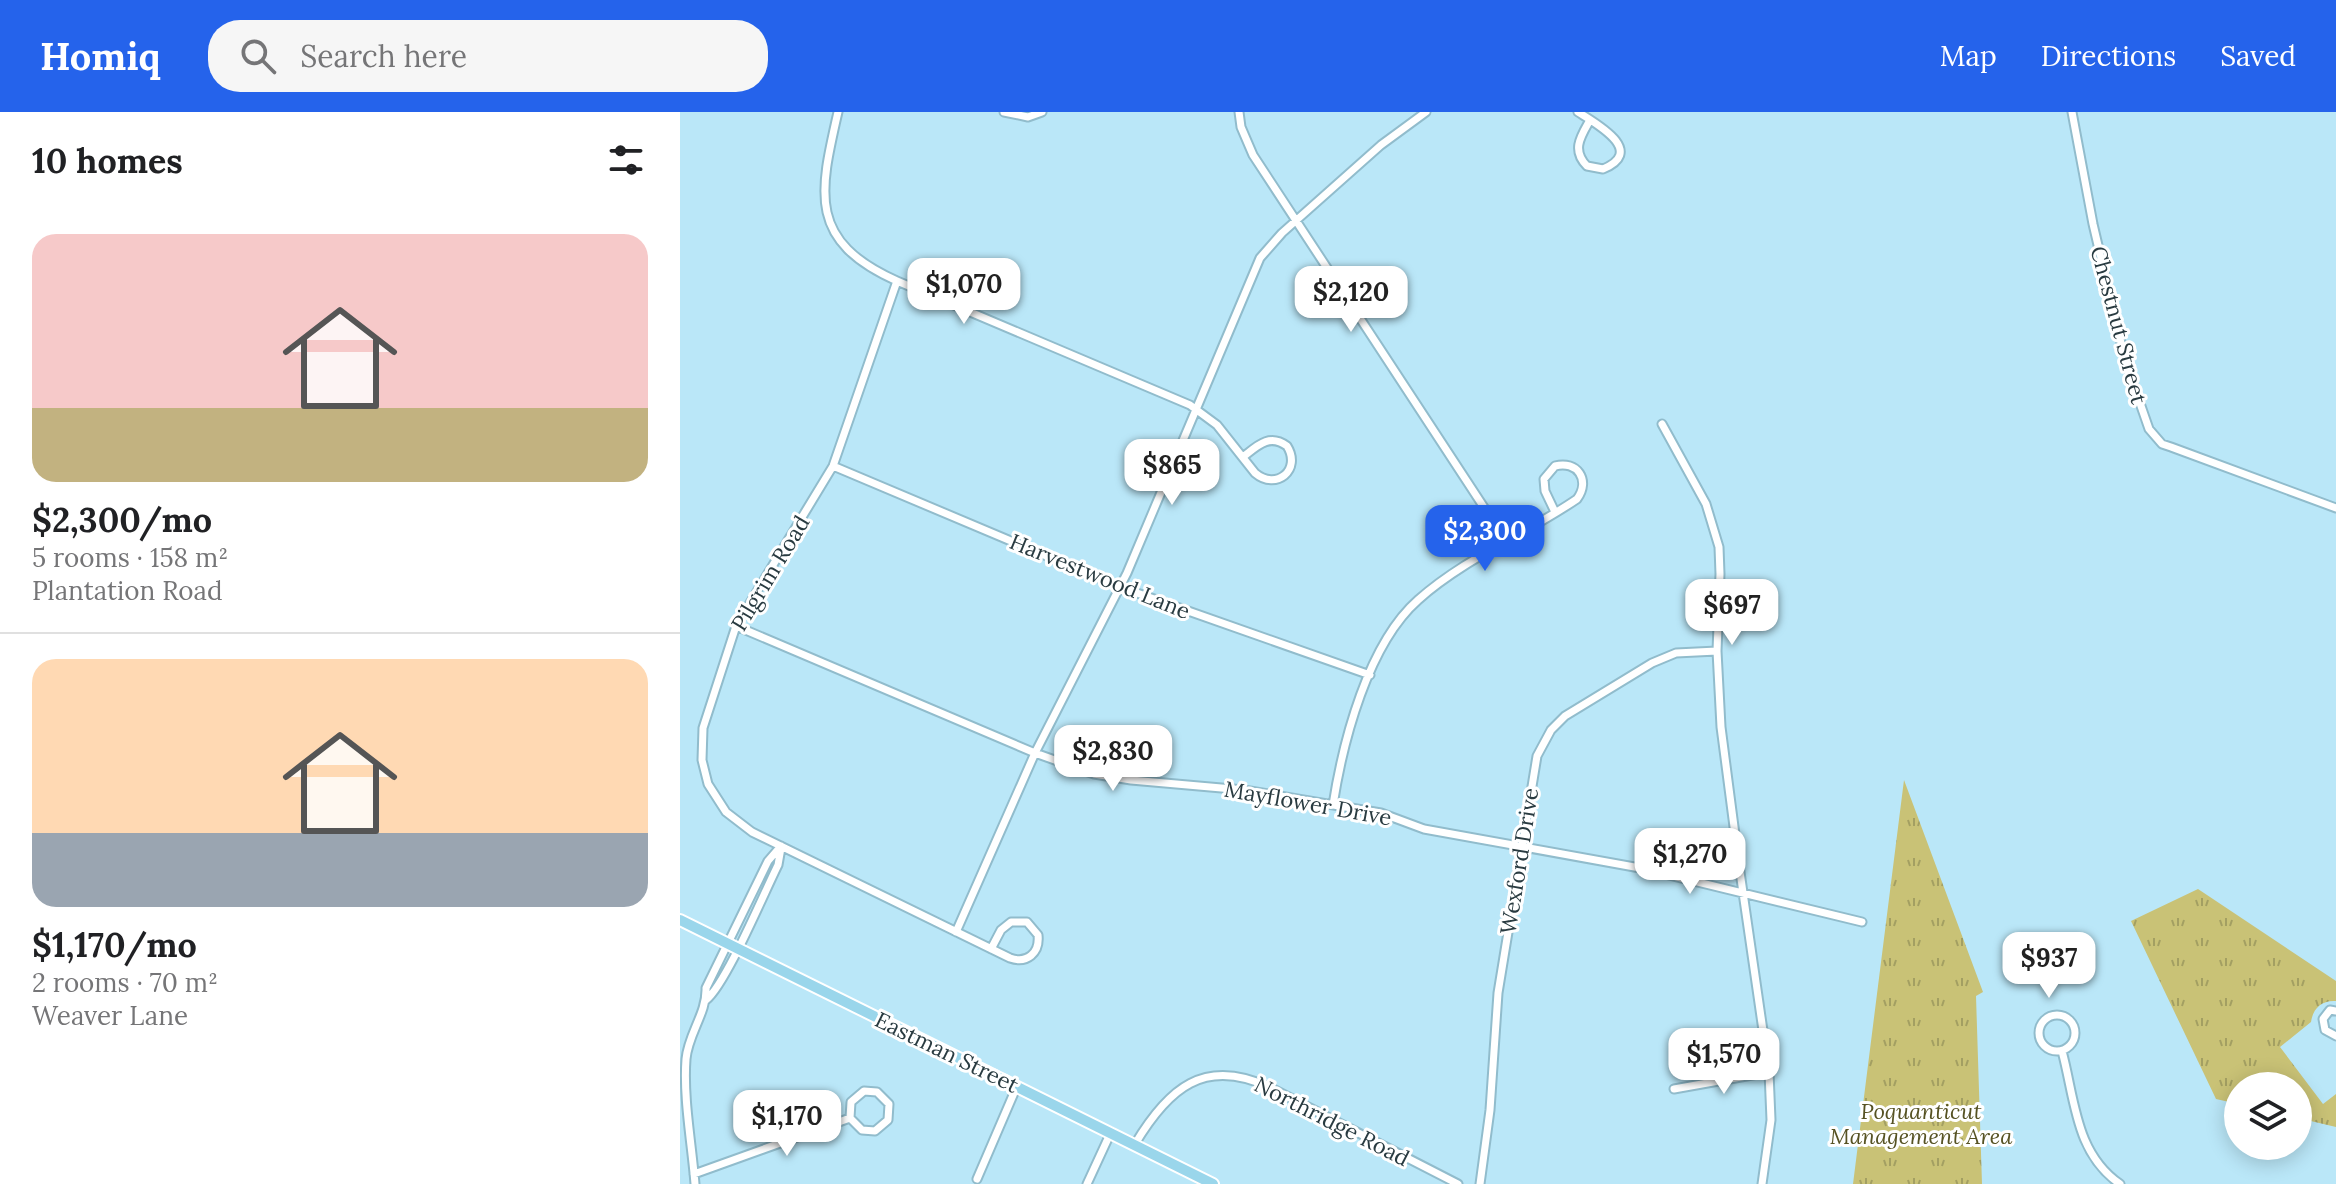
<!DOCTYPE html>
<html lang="en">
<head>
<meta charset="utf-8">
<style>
  body { margin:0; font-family:Lora,serif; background:#f6f6f6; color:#202124; height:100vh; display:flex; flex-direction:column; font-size:30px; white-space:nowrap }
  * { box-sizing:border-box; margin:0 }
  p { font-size:26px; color:#757577 }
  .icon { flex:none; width:44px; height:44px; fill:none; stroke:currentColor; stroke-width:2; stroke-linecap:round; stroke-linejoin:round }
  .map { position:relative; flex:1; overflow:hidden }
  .sheet { display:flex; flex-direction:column; background:#fff; width:680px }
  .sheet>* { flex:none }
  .fabs { position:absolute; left:1544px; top:960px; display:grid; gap:16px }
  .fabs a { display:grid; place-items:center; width:88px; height:88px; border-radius:50%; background:#fff; box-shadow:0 4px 20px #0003; font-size:40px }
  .price { position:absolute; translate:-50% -68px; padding:0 18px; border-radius:16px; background:#fff; color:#222; font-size:26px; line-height:52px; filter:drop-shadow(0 2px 4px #0008) }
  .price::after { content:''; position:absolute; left:50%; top:48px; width:24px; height:18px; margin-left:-12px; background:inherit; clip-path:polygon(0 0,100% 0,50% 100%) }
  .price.on { background:#2563eb; color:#fff }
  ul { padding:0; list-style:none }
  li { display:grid; align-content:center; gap:16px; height:424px; padding:0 32px }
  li+li { border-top:2px solid #e0e0e0 }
  li span { display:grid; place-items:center; height:248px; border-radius:24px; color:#555 }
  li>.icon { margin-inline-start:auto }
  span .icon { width:144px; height:144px; fill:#fffc; stroke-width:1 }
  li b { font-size:34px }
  h2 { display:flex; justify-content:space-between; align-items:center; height:96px; padding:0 32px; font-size:34px }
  header { display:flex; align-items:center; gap:48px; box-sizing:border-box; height:112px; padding:0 40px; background:#2563eb; color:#fff }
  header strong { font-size:38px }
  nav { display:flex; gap:44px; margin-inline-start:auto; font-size:28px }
  .search { width:560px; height:72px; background:#f6f6f6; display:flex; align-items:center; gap:20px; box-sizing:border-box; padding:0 28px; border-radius:32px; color:#757577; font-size:30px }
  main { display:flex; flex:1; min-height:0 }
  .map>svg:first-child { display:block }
  .park { fill:url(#park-tufts) }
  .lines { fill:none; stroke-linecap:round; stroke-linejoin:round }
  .minor-casing { stroke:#91bccc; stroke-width:11 }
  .primary-casing { stroke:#fff; stroke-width:14 }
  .minor { stroke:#fff; stroke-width:7 }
  .primary { stroke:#9ad6eb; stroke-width:10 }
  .labels { text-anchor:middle; stroke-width:6; stroke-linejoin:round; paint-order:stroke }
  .street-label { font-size:22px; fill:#293b41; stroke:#fff }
  .park-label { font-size:22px; font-style:italic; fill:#565223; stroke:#fff }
</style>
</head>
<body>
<header>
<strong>Homiq</strong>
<div class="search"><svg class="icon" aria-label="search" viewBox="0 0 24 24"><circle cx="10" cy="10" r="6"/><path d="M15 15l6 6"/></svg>Search here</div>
<nav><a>Map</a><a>Directions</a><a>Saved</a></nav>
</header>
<main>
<section class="sheet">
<h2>10 homes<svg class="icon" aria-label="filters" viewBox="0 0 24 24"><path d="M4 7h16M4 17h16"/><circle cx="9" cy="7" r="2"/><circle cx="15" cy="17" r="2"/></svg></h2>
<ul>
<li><span style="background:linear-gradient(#f6c9c9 70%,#c2b280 0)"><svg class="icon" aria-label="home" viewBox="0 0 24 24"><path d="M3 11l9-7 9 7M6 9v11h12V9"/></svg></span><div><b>$2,300/mo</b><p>5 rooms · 158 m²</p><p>Plantation Road</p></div></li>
<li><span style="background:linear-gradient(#ffd9b3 70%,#9aa5b1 0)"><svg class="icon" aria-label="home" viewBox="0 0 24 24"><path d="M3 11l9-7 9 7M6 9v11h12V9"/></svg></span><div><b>$1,170/mo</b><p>2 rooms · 70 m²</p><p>Weaver Lane</p></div></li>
</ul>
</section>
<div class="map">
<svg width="1656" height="1072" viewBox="0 0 1656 1072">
  <defs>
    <pattern id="park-tufts" width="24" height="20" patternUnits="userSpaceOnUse" patternTransform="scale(2)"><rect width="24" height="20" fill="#c9c276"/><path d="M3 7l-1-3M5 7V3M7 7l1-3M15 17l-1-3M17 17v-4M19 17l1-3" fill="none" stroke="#a39f62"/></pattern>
  </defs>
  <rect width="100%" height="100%" fill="#bae7f8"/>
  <path class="park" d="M 1224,668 L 1303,880 L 1296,884 L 1302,1072 L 1173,1072 Z
    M 1518,777 L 1656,869 L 1656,889 C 1642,888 1633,896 1631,910 L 1600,935 L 1643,992 L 1656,982 L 1656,1015 L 1618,1006 L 1618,974 L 1558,974 L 1558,992 L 1536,987 L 1451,809 Z"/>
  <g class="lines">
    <g class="minor-casing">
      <path id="minor" d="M 158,0 C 139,82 128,129 217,169 L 510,293 L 537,313 L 575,361 C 596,379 622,358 607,334 C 589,321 577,334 563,345
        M 324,0 L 348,5 L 362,0
        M 559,0 L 561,15 L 573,43 L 826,429
        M 898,0 C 915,11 967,39 923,57 L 907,54 C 891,38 901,24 910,8
        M 1392,0 L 1413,112 L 1445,248 L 1469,317 L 1482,332 L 1491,335 L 1656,396
        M 217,169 L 153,354 L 56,514 L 23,616 L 22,648 L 28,672 L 46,700 L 72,720 L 330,846 C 347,852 360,841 358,823 L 347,810 L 331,810 L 321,818 L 311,837
        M 982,312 L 1026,392 L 1039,435 L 1040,462 L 1037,539 L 1041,615 L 1059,753 L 1089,960 L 1091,1008 L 1082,1072
        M 153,354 L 440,475 L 690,563
        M 56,514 L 355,641 L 414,662 L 451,668 L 564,678 L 701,701 L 744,717 L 960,756 L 1182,810
        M 653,693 C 663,629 688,532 738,488 C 785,446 846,422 897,387 C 911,368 897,348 875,354 L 864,367 L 865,379 L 875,400
        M 276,820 L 355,641 L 447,461 L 580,146 L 602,121 L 701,33 L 746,0
        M 26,888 C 46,872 84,781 98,753 L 101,736
        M 1656,899 L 1650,898 L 1643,907 L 1645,918 L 1656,924
        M1359 921a18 18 0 1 1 36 0a18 18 0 1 1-36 0Z
        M 1382,939 C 1395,987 1395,1041 1440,1072
        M 994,977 L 1089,960
        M 455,1032 C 488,977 524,944 591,976 L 778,1072
        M 14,1062 L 170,1006 L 171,990 L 184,979 L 197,980 L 209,992 L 208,1008 L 195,1019 L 182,1018 L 170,1006
        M 297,1067 L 337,974
        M 15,1072 C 12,1033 3,986 6,947 C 8,922 27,901 26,876 L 88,749 L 101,734
        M 407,1072 L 431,1020
        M 800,1072 L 810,998 L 818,881 L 857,644 L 871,618 L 885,604 L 972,551 L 996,541 L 1037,539"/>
    </g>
    <g class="primary-casing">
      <path id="primary" d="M 0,808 L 533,1072"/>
    </g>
    <use href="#minor" class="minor"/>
    <use href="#primary" class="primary"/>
  </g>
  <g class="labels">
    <g class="street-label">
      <text transform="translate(1439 213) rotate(75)" y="8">Chestnut Street</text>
      <text transform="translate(90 461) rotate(-59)" y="8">Pilgrim Road</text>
      <text transform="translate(420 464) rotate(22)" y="8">Harvestwood Lane</text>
      <text transform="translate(628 691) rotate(10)" y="8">Mayflower Drive</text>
      <text transform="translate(839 749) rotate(-81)" y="8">Wexford Drive</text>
      <text transform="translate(267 940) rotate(26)" y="8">Eastman Street</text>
      <text transform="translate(652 1009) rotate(27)" y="8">Northridge Road</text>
    </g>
    <g class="park-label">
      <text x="1241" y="1007">Poquanticut<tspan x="1241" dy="25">Management Area</tspan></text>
    </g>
  </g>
</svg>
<div class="fabs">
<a><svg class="icon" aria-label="layers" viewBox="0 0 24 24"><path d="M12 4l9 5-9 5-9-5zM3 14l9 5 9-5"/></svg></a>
</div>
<b class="price" style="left:284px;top:214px">$1,070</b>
<b class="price" style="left:671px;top:222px">$2,120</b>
<b class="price" style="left:492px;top:395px">$865</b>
<b class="price on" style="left:805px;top:461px">$2,300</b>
<b class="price" style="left:1052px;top:535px">$697</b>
<b class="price" style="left:433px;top:681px">$2,830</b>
<b class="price" style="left:1010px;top:784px">$1,270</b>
<b class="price" style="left:1369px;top:888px">$937</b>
<b class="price" style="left:1044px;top:984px">$1,570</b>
<b class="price" style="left:107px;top:1046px">$1,170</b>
</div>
</main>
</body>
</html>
